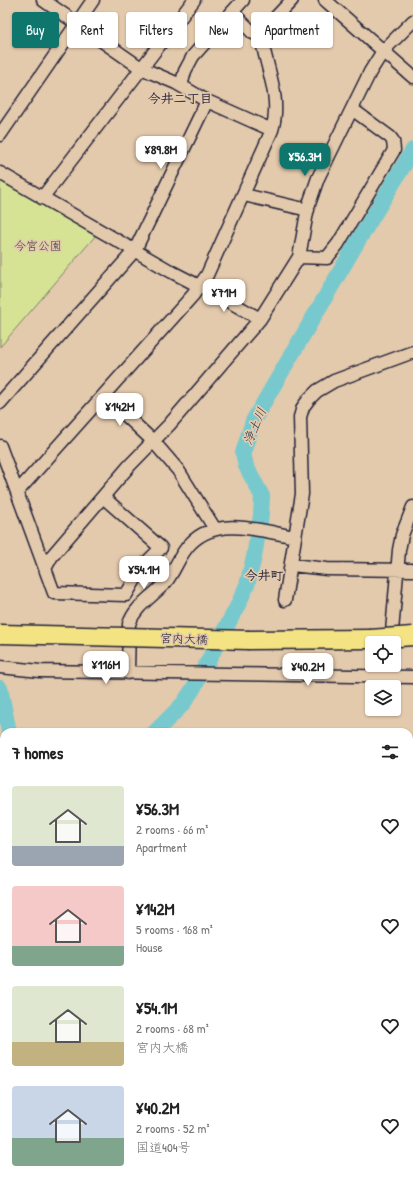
<!DOCTYPE html>
<html lang="en">
<head>
<meta charset="utf-8">
<style>
  body { margin:0; font-family:"Patrick Hand","Klee One",sans-serif; background:#f6f6f6; color:#222; height:100vh; display:flex; flex-direction:column; font-size:15px; white-space:nowrap }
  * { box-sizing:border-box; margin:0 }
  p { font-size:13px; color:#767676 }
  .icon { flex:none; width:22px; height:22px; fill:none; stroke:currentColor; stroke-width:2; stroke-linecap:round; stroke-linejoin:round }
  .map { position:relative; flex:1; overflow:hidden }
  .drawer { position:absolute; left:0px; top:728px; width:413px; height:456px; display:flex; flex-direction:column; background:#fff; border-radius:12px 12px 0 0; box-shadow:0 1px 3px #0004 }
  .drawer>* { flex:none }
  .banner { position:absolute; left:12px; top:12px; width:389px; height:36px; display:flex; gap:8px }
  .controls { position:absolute; left:365px; top:636px; display:grid; gap:8px }
  .controls a { display:grid; place-items:center; width:36px; height:36px; border-radius:4px; background:#fff; box-shadow:0 1px 3px #0004; font-size:20px }
  .price { position:absolute; translate:-50% -34px; padding:0 9px; border-radius:8px; background:#fff; color:#222; font-size:13px; line-height:26px; filter:drop-shadow(0 1px 2px #0008) }
  .price::after { content:''; position:absolute; left:50%; top:24px; width:12px; height:9px; margin-left:-6px; background:inherit; clip-path:polygon(0 0,100% 0,50% 100%) }
  .price.selected { background:#0f766e; color:#fff }
  ul { padding:0; list-style:none }
  li { display:flex; align-items:center; gap:12px; height:100px; padding:0 12px }
  li span { display:grid; place-items:center; flex:none; width:112px; height:80px; border-radius:4px; color:#555 }
  li>.icon { margin-inline-start:auto }
  span .icon { width:48px; height:48px; fill:#fffc; stroke-width:1 }
  li b { font-size:17px }
  h2 { display:flex; justify-content:space-between; align-items:center; height:48px; padding:0 12px; font-size:17px }
  .tag { padding:0 14px; border-radius:4px; background:#fff; box-shadow:0 1px 3px #0004; font-size:14px; line-height:36px }
  .tag.selected { background:#0f766e; color:#fff }
  .map>svg:first-child { display:block }
  .green { fill:#d6e395; stroke:#7c8268 }
  .lines { fill:none; stroke-linecap:round; stroke-linejoin:round }
  .river { stroke:#78c9ce; stroke-width:16 }
  .minor-casing { stroke:#22223b; stroke-width:15 }
  .highway-casing { stroke:#22223b; stroke-width:21 }
  .minor { stroke:#e4caac; stroke-width:12 }
  .highway { stroke:#f4e382; stroke-width:18 }
  .highway-bridge-casing { stroke:#22223b; stroke-width:21; stroke-linecap:butt }
  .highway-bridge { stroke:#f4e382; stroke-width:18 }
  .labels { text-anchor:middle; stroke-width:3.5; stroke-linejoin:round; paint-order:stroke }
  .park-label { font-size:12px; fill:#3d3f48; stroke:#e4caac }
  .street-label { font-size:12px; fill:#22223b; stroke:#e4caac }
  .neighbourhood-label { font-size:13px; font-weight:bold; fill:#22223b; stroke:#e4caac }
  .water-label { font-size:13px; font-style:italic; fill:#2f3b51; stroke:#e4caac }
</style>
</head>
<body>
<div class="map">
<svg width="413" height="1184" viewBox="0 0 413 1184">
  <rect width="100%" height="100%" fill="#e4caac"/>
  <filter id="ink" filterUnits="userSpaceOnUse"><feTurbulence type="fractalNoise" baseFrequency=".025" numOctaves="2"/><feDisplacementMap in="SourceGraphic" scale="8" xChannelSelector="R" yChannelSelector="G"/><feConvolveMatrix kernelMatrix="1 2 1 2 8 2 1 2 1" color-interpolation-filters="sRGB"/></filter>
  <g filter="url(#ink)">
    <path class="green" d="M 0,180 L 97,234 L 0,347 Z"/>
    <g class="lines">
      <path class="river" d="M 0,688 L 9,732
        M 155,732 L 183,704 L 193,689 L 237,607 L 247,585 L 254,557 L 261,515 L 262,496 L 246,466 L 243,453 L 253,421 L 355,246 L 413,150
        M 21,1184 L 22,1180"/>
      <g class="minor-casing">
        <path id="minor" d="M 43,0 L 141,68 L 176,83 L 207,101 L 272,130
          M 325,0 L 413,77
          M 232,12 L 253,33 L 261,36
          M 181,86 L 185,71 L 193,56 L 243,0
          M 0,135 L 93,0
          M 0,173 L 172,272 L 232,303 L 260,319
          M 244,195 L 308,210
          M 42,198 L 194,0
          M 299,257 L 327,258 L 338,244 L 394,150 L 393,141 L 390,137 L 352,109
          M 104,395 L 153,441 L 178,470 L 215,529
          M 0,403 L 135,250 L 207,101
          M 0,446 L 54,593 L 126,595 L 143,566 L 161,548 L 103,497
          M 18,491 L 193,295 L 207,275 L 272,130 C 282,98 266,68 261,36 L 261,33 L 292,0
          M 292,565 L 327,569 L 413,570
          M 46,567 L 52,556 L 130,465 L 169,425 L 260,319 L 299,257 L 308,207 L 318,178 L 370,72 L 383,51 L 413,21
          M 285,600 L 302,494 L 300,417 L 303,407 L 309,399 L 317,391 L 334,381 L 413,352
          M 391,643 L 399,550 L 402,535 L 413,507
          M 0,667 L 40,671 L 413,677
          M 128,673 L 129,624 C 135,606 152,597 165,583 C 175,571 179,555 190,544 C 217,515 262,531 295,537"/>
      </g>
      <g class="highway-casing">
        <path id="highway" d="M 249,640 L 370,639"/>
      </g>
      <use href="#minor" class="minor"/>
      <use href="#highway" class="highway"/>
      <g class="highway-bridge-casing">
        <path id="highway-bridge" d="M 0,634 L 249,640
          M 370,639 L 413,636"/>
      </g>
      <use href="#highway-bridge" class="highway-bridge"/>
    </g>
  </g>
  <g class="labels">
    <g class="park-label">
      <text x="38" y="250">今宮公園</text>
    </g>
    <g class="street-label">
      <text transform="translate(184 639) rotate(2)" y="4">宮内大橋</text>
    </g>
    <g class="neighbourhood-label">
      <text x="180" y="103">今井二丁目</text>
      <text x="264" y="580">今井町</text>
    </g>
    <g class="water-label">
      <text transform="translate(254 426) rotate(-66)" y="5">浄土川</text>
    </g>
  </g>
</svg>
<div class="controls">
<a><svg class="icon" aria-label="locate" viewBox="0 0 24 24"><circle cx="12" cy="12" r="6"/><path d="M12 2v4M12 18v4M2 12h4M18 12h4"/></svg></a>
<a><svg class="icon" aria-label="layers" viewBox="0 0 24 24"><path d="M12 4l9 5-9 5-9-5zM3 14l9 5 9-5"/></svg></a>
</div>
<b class="price" style="left:161px;top:170px">¥89.8M</b>
<b class="price selected" style="left:305px;top:177px">¥56.3M</b>
<b class="price" style="left:224px;top:313px">¥71M</b>
<b class="price" style="left:120px;top:427px">¥142M</b>
<b class="price" style="left:144px;top:590px">¥54.1M</b>
<b class="price" style="left:106px;top:685px">¥116M</b>
<b class="price" style="left:308px;top:687px">¥40.2M</b>
<div class="banner">
<a class="tag selected">Buy</a>
<a class="tag">Rent</a>
<a class="tag">Filters</a>
<a class="tag">New</a>
<a class="tag">Apartment</a>
</div>
<section class="drawer">
<h2>7 homes<svg class="icon" aria-label="filters" viewBox="0 0 24 24"><path d="M4 7h16M4 17h16"/><circle cx="9" cy="7" r="2"/><circle cx="15" cy="17" r="2"/></svg></h2>
<ul>
<li><span style="background:linear-gradient(#dfe7d0 75%,#9aa5b1 0)"><svg class="icon" aria-label="home" viewBox="0 0 24 24"><path d="M3 11l9-7 9 7M6 9v11h12V9"/></svg></span><div><b>¥56.3M</b><p>2 rooms · 66 m²</p><p>Apartment</p></div><svg class="icon" aria-label="heart" viewBox="0 0 24 24"><path d="M12 20l-8-8c-3-5 5-10 8-4 3-6 11-1 8 4z"/></svg></li>
<li><span style="background:linear-gradient(#f6c9c9 75%,#7fa58c 0)"><svg class="icon" aria-label="home" viewBox="0 0 24 24"><path d="M3 11l9-7 9 7M6 9v11h12V9"/></svg></span><div><b>¥142M</b><p>5 rooms · 168 m²</p><p>House</p></div><svg class="icon" aria-label="heart" viewBox="0 0 24 24"><path d="M12 20l-8-8c-3-5 5-10 8-4 3-6 11-1 8 4z"/></svg></li>
<li><span style="background:linear-gradient(#dfe7d0 70%,#c2b280 0)"><svg class="icon" aria-label="home" viewBox="0 0 24 24"><path d="M3 11l9-7 9 7M6 9v11h12V9"/></svg></span><div><b>¥54.1M</b><p>2 rooms · 68 m²</p><p>宮内大橋</p></div><svg class="icon" aria-label="heart" viewBox="0 0 24 24"><path d="M12 20l-8-8c-3-5 5-10 8-4 3-6 11-1 8 4z"/></svg></li>
<li><span style="background:linear-gradient(#c9d6e8 65%,#7fa58c 0)"><svg class="icon" aria-label="home" viewBox="0 0 24 24"><path d="M3 11l9-7 9 7M6 9v11h12V9"/></svg></span><div><b>¥40.2M</b><p>2 rooms · 52 m²</p><p>国道404号</p></div><svg class="icon" aria-label="heart" viewBox="0 0 24 24"><path d="M12 20l-8-8c-3-5 5-10 8-4 3-6 11-1 8 4z"/></svg></li>
</ul>
</section>
</div>
</body>
</html>
